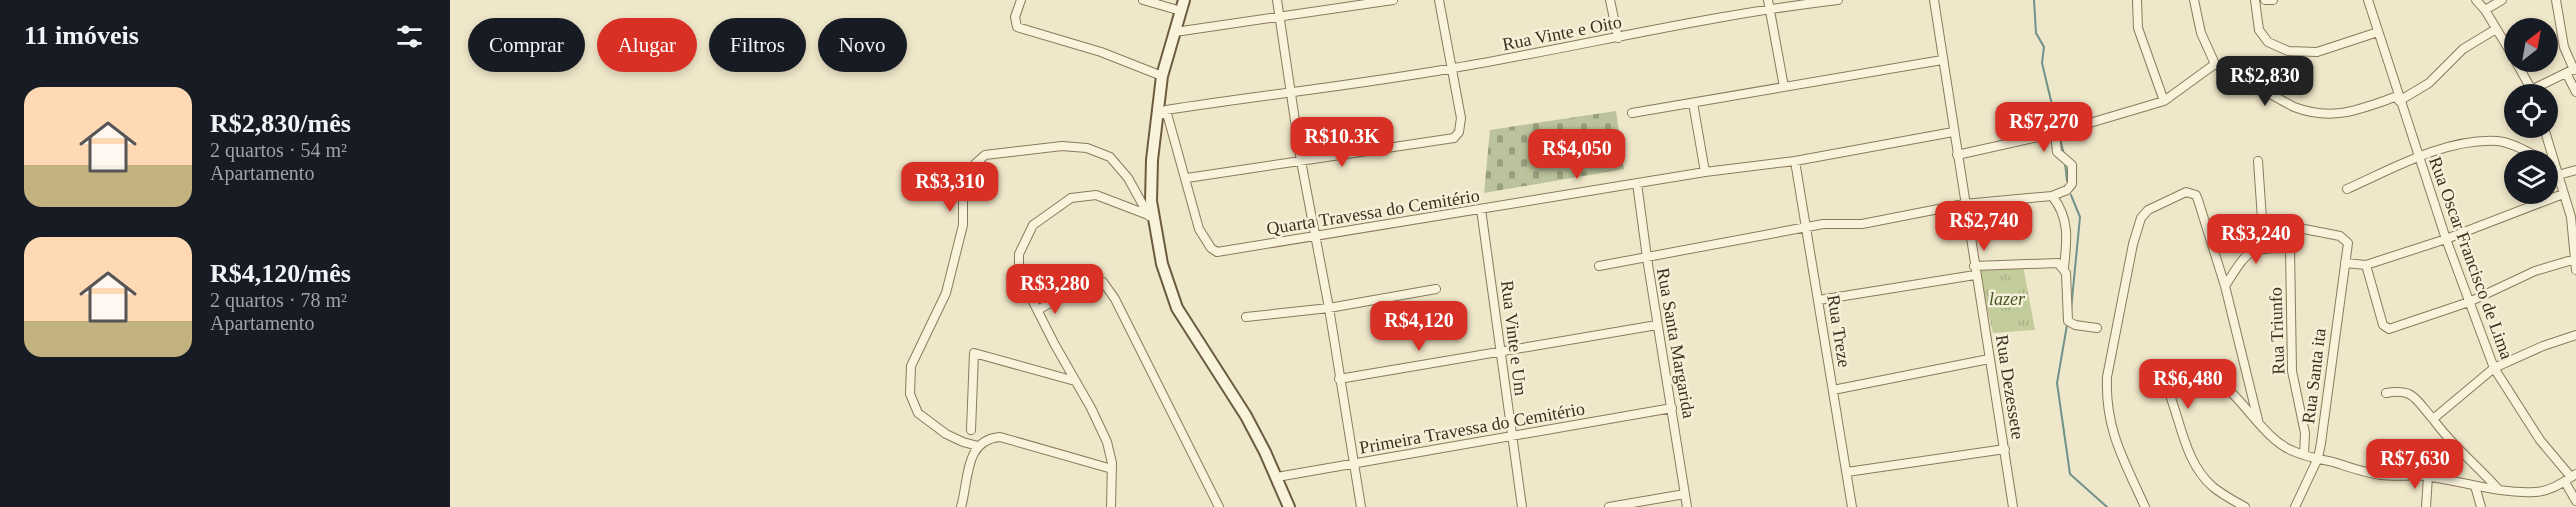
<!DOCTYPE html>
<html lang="pt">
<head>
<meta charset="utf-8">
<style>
  body { margin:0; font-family:Georgia,serif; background:#242831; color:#f1f3f6; height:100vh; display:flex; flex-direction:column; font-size:22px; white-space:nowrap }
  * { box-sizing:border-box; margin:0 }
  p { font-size:20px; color:#9ea1a6 }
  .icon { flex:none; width:33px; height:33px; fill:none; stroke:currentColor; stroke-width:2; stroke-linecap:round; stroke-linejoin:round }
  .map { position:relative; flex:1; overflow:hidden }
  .drawer { display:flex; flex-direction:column; background:#171b24; width:450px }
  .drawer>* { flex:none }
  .guide { position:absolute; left:18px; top:18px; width:570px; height:54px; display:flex; gap:12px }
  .needle { width:39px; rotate:31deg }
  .tools { position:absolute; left:2054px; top:18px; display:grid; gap:12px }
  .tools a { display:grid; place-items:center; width:54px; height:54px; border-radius:50%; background:#171b24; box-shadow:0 3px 9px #0003; font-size:30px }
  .price { position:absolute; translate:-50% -51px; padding:0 14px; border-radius:12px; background:#d93025; color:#fff; font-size:20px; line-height:39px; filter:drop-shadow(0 2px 3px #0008) }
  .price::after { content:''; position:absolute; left:50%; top:36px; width:18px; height:14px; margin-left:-9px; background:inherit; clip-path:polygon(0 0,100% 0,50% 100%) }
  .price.active { background:#222; color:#fff }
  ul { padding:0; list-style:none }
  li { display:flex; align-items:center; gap:18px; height:150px; padding:0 24px }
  li span { display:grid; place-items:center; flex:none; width:168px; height:120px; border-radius:18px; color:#555 }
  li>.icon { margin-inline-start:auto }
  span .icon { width:72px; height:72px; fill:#fffc; stroke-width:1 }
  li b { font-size:26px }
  h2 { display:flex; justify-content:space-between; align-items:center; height:72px; padding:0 24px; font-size:26px }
  .tag { padding:0 21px; border-radius:27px; background:#171b24; box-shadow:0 3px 9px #0003; font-size:21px; line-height:54px }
  .tag.active { background:#d93025; color:#fff }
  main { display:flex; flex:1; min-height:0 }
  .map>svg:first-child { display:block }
  .cemetery { fill:url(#cemetery-stones) }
  .park { fill:url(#park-tufts) }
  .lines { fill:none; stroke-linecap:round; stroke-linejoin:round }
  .stream { stroke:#70928d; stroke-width:2 }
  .street-casing { stroke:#8b7a5d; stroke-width:10 }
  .secondary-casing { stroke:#6d5b40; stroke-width:14 }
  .street { stroke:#f9f3dc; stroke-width:8 }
  .secondary { stroke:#f9f3dc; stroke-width:10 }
  .labels { text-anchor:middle; stroke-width:5; stroke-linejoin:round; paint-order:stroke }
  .street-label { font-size:18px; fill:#3c3021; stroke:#f6f0d8 }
  .park-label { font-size:18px; font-style:italic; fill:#475827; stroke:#f6f0d8 }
</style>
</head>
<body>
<main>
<section class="drawer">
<h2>11 imóveis<svg class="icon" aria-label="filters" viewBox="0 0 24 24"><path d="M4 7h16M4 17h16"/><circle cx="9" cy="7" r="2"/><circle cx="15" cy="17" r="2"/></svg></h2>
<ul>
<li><span style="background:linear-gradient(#ffd9b3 65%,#c2b280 0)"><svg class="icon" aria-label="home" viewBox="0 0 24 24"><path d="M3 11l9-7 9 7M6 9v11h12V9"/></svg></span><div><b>R$2,830/mês</b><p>2 quartos · 54 m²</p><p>Apartamento</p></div></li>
<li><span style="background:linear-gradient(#ffd9b3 70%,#c2b280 0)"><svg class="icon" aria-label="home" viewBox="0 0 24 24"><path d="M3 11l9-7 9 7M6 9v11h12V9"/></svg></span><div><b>R$4,120/mês</b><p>2 quartos · 78 m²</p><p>Apartamento</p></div></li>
</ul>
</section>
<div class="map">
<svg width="2126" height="507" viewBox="0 0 2126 507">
  <defs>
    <pattern id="cemetery-stones" width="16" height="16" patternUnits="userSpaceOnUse" patternTransform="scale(1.5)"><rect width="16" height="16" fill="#bac39b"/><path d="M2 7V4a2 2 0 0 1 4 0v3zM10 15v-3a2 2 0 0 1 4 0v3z" fill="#989f7e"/></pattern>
    <pattern id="park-tufts" width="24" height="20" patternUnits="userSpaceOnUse" patternTransform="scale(1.5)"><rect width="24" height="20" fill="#c3cd9c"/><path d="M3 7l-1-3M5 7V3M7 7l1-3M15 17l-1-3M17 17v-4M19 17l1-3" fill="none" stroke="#a8b086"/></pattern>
  </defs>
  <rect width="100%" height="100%" fill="#efe7c9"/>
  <path class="cemetery" d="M 1166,111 L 1174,169 L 1034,193 L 1040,130 Z"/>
  <path class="park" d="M 1573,266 L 1585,330 L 1543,333 L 1527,268 Z"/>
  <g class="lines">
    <path class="stream" d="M 1584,0 L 1586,33 L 1594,47 L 1592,63 L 1614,155
      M 1615,163 L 1617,181
      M 1621,310 L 1630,217 L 1621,195
      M 1617,325 L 1607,383 L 1620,474 L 1657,507"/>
    <g class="street-casing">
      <path id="street" d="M 571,0 L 565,17 L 567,27 L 651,52 L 712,76
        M 693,0 L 731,11
        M 827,0 L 851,161 L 879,308 L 911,507
        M 1160,0 L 1168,38
        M 1318,0 L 1334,87
        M 1484,0 L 1563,507
        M 1687,0 L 1688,28 L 1714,101
        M 1744,0 L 1751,33 L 1765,64 L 1844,107 C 1884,122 1910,109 1948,96
        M 1805,0 L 1809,30 L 1818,42 L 1838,51 L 1867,52 L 1928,32
        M 1815,0 L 1823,0
        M 1918,0 L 1996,239 L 2044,368 L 2090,440 L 2121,477
        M 2026,0 L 2035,10 L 2064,58
        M 2106,0 L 2114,47 L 2124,70
        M 2035,10 L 2052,0
        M 725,32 L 943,0
        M 2066,62 L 2084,94
        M 2116,73 L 2126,92
        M 2083,89 L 2126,68
        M 1949,101 L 1979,83 L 2013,49 L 2046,29
        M 1243,103 L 1255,172
        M 716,110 L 749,229 L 761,248 L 767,252 L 1255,172 L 1345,161 L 1503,132
        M 1182,113 L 1492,60
        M 713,114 L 716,110 C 812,95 908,85 1004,68 C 1132,46 1259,15 1388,0
        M 2094,128 L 2121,217 L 2126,270
        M 1507,155 L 1606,133 L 1714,101 L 1765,64
        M 1345,161 L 1402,507
        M 2108,175 L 2126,170
        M 737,178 L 1004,138 L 1009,132 L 1011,118 L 989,0
        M 1187,183 L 1197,258 L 1237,507
        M 1897,189 C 1942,169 1996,138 2047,141 C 2063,142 2080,154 2095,160
        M 1602,196 L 1617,190 L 1622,184 L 1622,165 L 1607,152 L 1605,133
        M 1031,209 L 1072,507
        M 1802,252 L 1812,219 L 1808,161
        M 1895,263 L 1916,265 L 1996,239 L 2113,194
        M 1916,265 L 1933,325 L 1939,329 L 2019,302 L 2085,271 L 2125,259
        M 1149,266 L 1373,224 L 1412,224 L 1514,204 L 1602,196 C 1620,218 1617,241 1614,267
        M 1524,266 L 1608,263 L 1616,273 L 1618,321 L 1625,325 L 1647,328
        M 1775,286 C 1798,251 1796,247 1840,248
        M 1369,300 L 1525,275
        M 588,310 L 640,280 L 653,282 L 665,299 L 769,507
        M 796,317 L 879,308 L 986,289
        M 889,379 L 1207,325
        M 1383,390 L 1539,359
        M 1936,393 C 1964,388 1965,399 1983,419
        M 521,430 L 524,353 L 625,381
        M 528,446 L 513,442 L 496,434 L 468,413 L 460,394 L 461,366 L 496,293 L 513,225 L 513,187 L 525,164 L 535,155 L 612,146 L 637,148 L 660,157 L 678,178 L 699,216
        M 1397,472 L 1555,449
        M 827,477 L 1222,408
        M 2115,482 L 2126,501
        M 2025,486 L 2031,507
        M 2048,489 C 2026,464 2003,447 1983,419 L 2044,368 L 2093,346 L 2126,335
        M 511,507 C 519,480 514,440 550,437 L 662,469
        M 661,507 L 662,463 L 657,442 L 641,408 L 605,345 L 569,274 L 569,254 L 583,225 L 621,198 L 646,195 L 701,216
        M 1159,507 L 1235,494
        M 1695,507 C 1674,460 1655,430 1657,377 L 1683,244 L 1691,218 L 1698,210 L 1736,192 L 1746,195 L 1748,200 L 1775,286 L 1808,420
        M 1795,507 C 1784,501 1773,495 1763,487 C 1735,463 1731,422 1718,390 L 1717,382 L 1720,376 C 1777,352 1800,434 1843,451 C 1856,457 1870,459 1883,462 C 1899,467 1915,473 1931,475 C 1948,477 1965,474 1981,477 C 2016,482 2050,494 2085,492 C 2102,491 2113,482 2126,474
        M 1845,507 L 1868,458 L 1871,443 L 1898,243 L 1890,236 L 1849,228 L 1843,230 L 1840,248 L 1842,371 L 1855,433 L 1854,455
        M 1976,507 L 1978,476"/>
    </g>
    <g class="secondary-casing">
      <path id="secondary" d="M 734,0 L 712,76 L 702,160 L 701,201 L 712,264 L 727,308 L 796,416 L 815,452 L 839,507"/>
    </g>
    <use href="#street" class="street"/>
    <use href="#secondary" class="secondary"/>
  </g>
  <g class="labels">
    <g class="street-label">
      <text transform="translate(1112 33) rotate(-11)" y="6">Rua Vinte e Oito</text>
      <text transform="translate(923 212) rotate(-9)" y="6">Quarta Travessa do Cemitério</text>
      <text transform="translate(2021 258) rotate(70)" y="6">Rua Oscar Francisco de Lima</text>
      <text transform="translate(1389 331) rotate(81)" y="6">Rua Treze</text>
      <text transform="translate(1827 331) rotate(-92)" y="6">Rua Triunfo</text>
      <text transform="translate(1064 338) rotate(83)" y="6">Rua Vinte e Um</text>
      <text transform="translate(1226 343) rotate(80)" y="6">Rua Santa Margarida</text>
      <text transform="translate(1864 376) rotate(-83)" y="6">Rua Santa ita</text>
      <text transform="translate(1560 387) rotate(81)" y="6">Rua Dezessete</text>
      <text transform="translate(1022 428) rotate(-10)" y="6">Primeira Travessa do Cemitério</text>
    </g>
    <g class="park-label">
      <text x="1557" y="305">lazer</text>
    </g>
  </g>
</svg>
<div class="tools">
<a><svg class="needle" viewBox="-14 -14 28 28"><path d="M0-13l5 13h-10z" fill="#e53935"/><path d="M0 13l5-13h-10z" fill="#9ea1a6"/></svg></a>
<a><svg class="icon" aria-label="locate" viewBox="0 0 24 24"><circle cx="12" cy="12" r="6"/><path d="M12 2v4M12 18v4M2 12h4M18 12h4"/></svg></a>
<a><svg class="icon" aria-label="layers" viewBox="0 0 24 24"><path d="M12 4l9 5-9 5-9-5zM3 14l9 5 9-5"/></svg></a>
</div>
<b class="price active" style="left:1815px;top:107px">R$2,830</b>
<b class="price" style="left:1594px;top:153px">R$7,270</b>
<b class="price" style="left:892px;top:168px">R$10.3K</b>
<b class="price" style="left:1127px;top:180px">R$4,050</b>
<b class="price" style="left:500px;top:213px">R$3,310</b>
<b class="price" style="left:1534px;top:252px">R$2,740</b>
<b class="price" style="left:1806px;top:265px">R$3,240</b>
<b class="price" style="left:605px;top:315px">R$3,280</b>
<b class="price" style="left:969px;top:352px">R$4,120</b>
<b class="price" style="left:1738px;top:410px">R$6,480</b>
<b class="price" style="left:1965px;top:490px">R$7,630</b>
<div class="guide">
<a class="tag">Comprar</a>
<a class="tag active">Alugar</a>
<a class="tag">Filtros</a>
<a class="tag">Novo</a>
</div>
</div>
</main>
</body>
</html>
